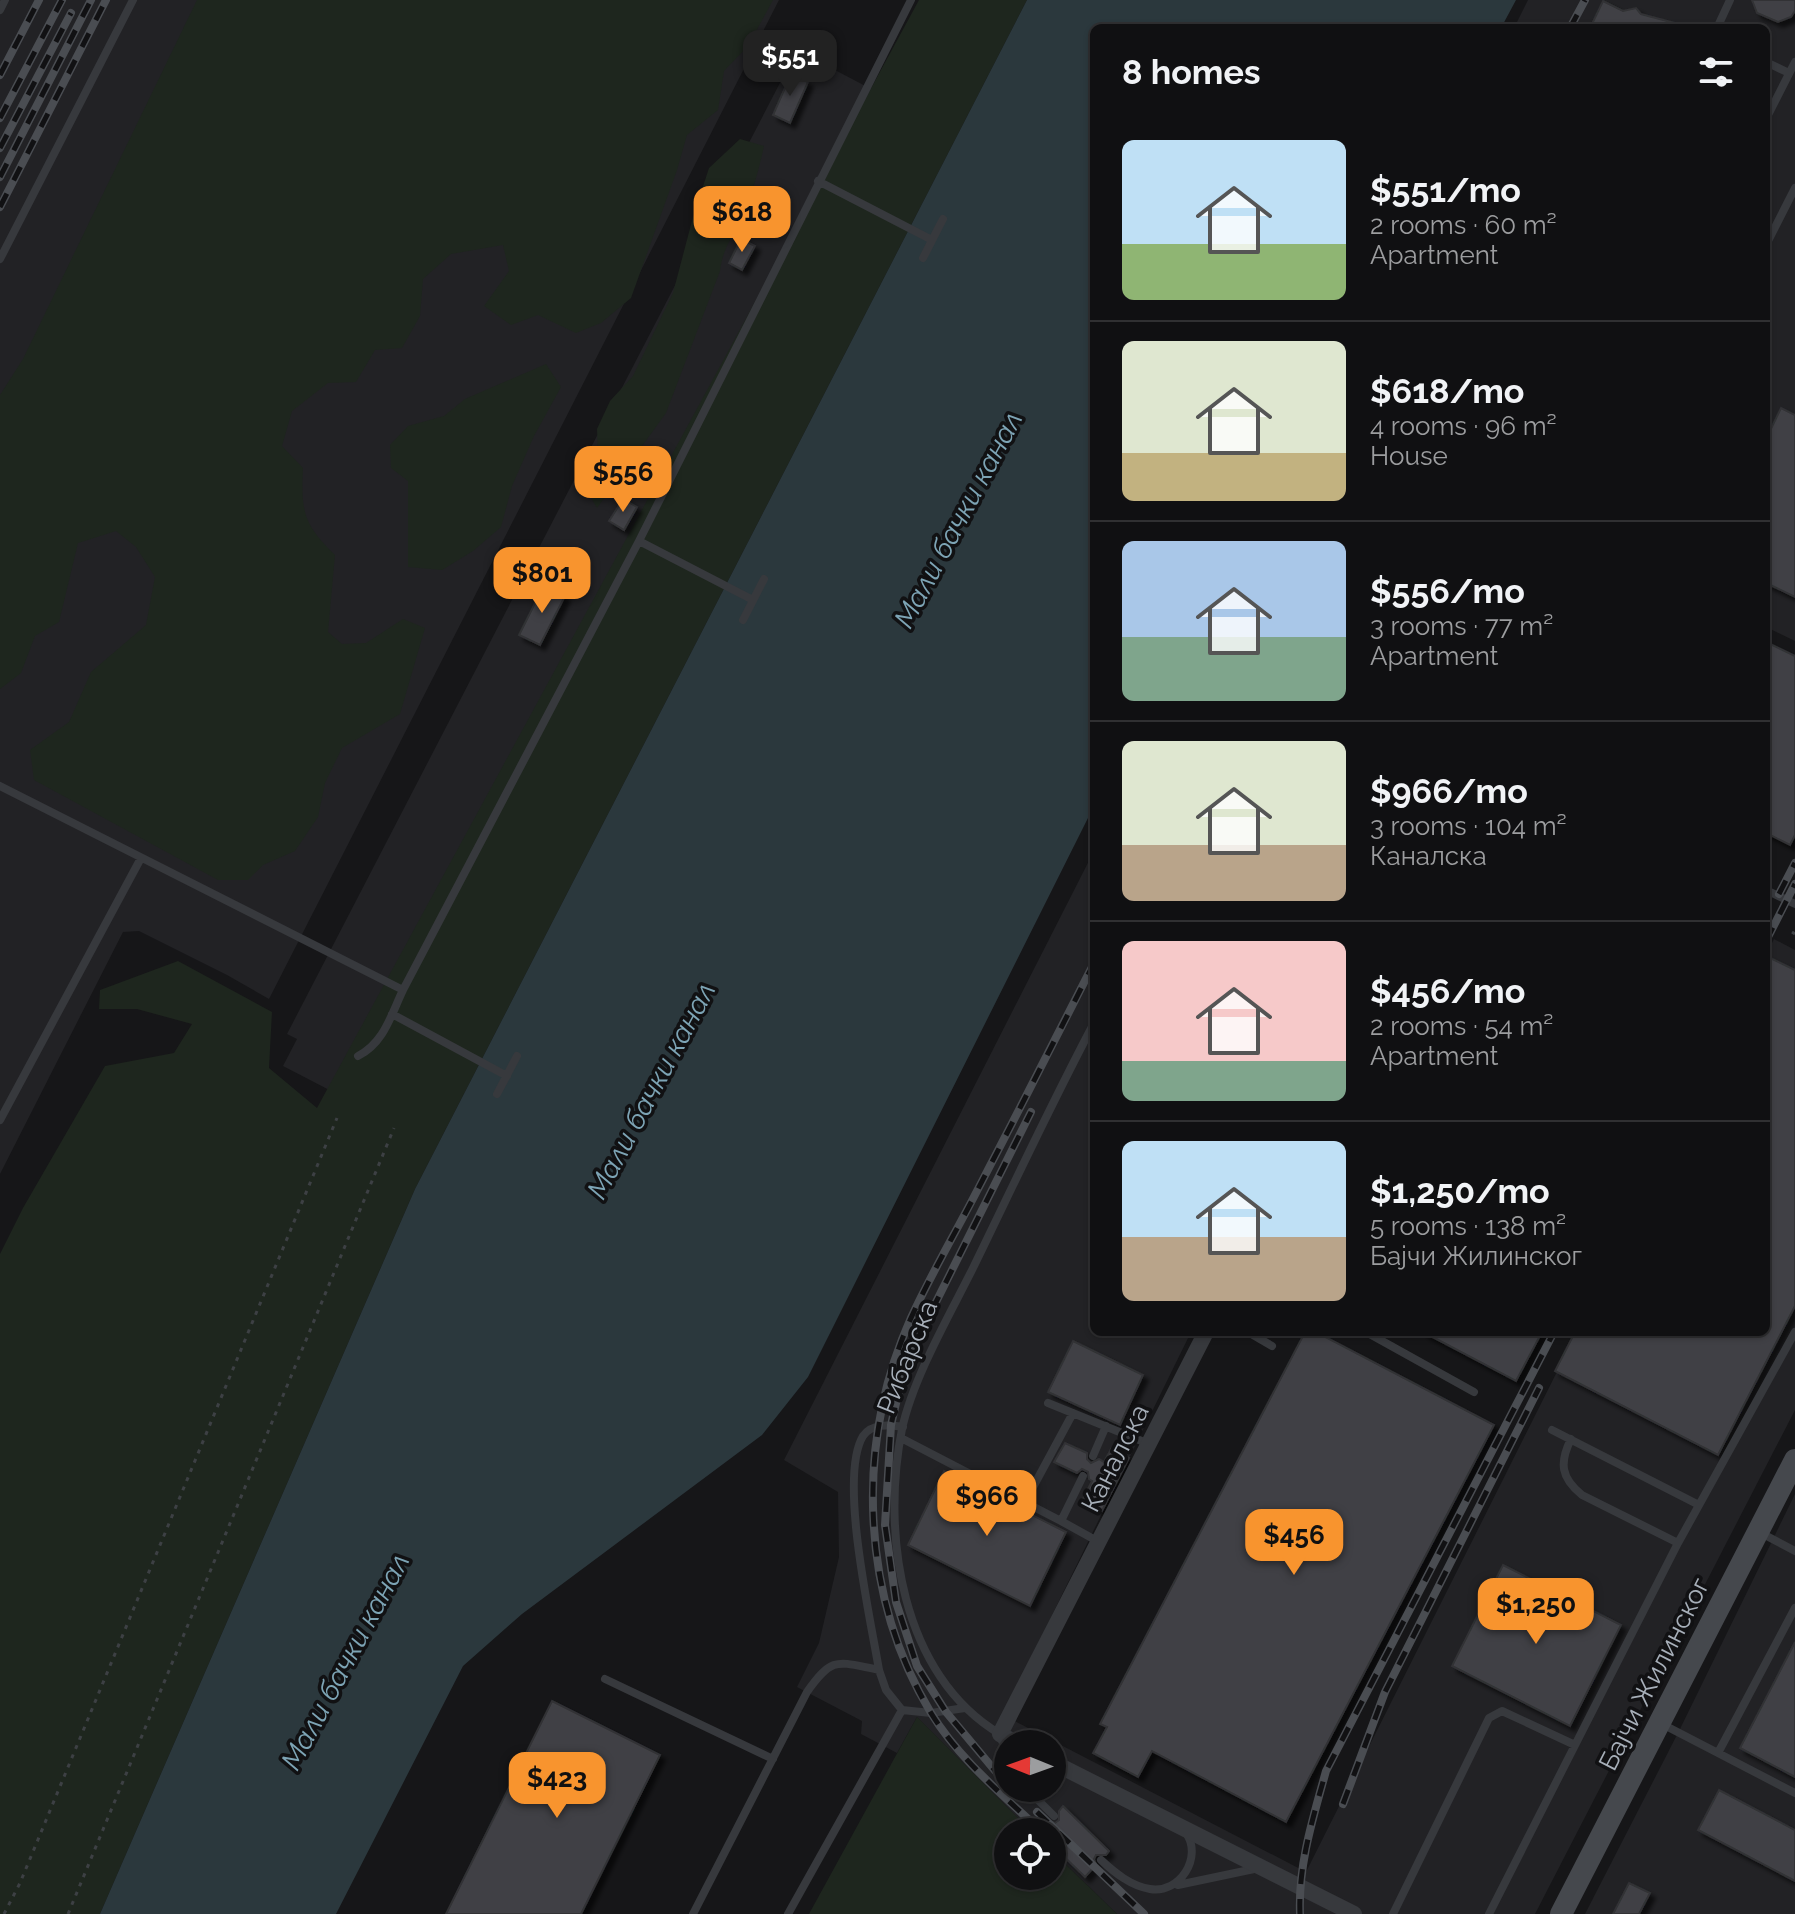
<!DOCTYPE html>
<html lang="en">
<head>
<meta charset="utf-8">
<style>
  body { margin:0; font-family:Raleway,sans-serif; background:#1e1e20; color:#f1f3f6; height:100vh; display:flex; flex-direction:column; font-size:30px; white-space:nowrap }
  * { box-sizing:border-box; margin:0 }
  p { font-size:26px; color:#9c9d9f }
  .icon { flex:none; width:44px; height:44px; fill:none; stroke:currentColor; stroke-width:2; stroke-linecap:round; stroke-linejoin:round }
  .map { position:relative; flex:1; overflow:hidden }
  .details { position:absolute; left:1090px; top:24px; width:680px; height:1312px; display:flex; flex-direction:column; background:#101012; border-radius:12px; box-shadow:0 2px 6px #0004,0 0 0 2px #303032 }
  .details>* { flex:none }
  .needle { width:52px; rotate:271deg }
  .buttons { position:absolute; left:994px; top:1730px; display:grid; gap:16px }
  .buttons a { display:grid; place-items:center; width:72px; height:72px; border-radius:50%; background:#101012; box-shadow:0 2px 6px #0004,0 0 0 2px #303032; font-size:40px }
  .price { position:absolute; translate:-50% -68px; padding:0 18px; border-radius:16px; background:#f8942e; color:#111; font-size:26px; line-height:52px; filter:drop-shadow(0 2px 4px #0008) }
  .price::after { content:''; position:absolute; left:50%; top:48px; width:24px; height:18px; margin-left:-12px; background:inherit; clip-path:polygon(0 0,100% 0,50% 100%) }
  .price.active { background:#222; color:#fff }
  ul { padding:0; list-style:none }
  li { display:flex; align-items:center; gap:24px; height:200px; padding:0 32px }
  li+li { border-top:2px solid #303032 }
  li span { display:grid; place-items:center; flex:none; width:224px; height:160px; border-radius:12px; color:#555 }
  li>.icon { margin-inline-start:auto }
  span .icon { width:96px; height:96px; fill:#fffc; stroke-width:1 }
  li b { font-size:34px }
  h2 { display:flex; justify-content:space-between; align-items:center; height:96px; padding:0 32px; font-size:34px }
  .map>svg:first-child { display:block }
  .built { fill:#222225; fill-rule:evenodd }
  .green { fill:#1e261e }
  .water { fill:#2b383d }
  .building { fill:#404145; stroke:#303134; stroke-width:2; filter:url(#shadow) }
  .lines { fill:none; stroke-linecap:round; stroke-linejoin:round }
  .path { stroke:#3d4044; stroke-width:3; stroke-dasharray:4 6; stroke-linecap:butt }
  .lane { stroke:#37393d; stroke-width:8 }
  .street { stroke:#37393d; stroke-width:16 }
  .secondary { stroke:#45484d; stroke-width:22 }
  .rail-casing { stroke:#4a4d52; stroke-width:8 }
  .rail { stroke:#111113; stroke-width:5; stroke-dasharray:15; stroke-linecap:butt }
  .labels { text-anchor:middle; stroke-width:7; stroke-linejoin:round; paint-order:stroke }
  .street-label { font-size:26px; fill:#a7afb9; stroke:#111113 }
  .water-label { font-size:28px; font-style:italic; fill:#7da4b5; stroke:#111113 }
</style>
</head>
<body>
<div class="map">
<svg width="1795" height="1914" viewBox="0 0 1795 1914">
  <defs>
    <filter id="shadow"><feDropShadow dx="5" dy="5" stdDeviation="2" flood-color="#0009"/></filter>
  </defs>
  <rect width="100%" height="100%" fill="#161618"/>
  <path class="built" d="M 0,0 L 779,0 L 269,999 L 227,975 L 139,931 L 123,932 L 0,1174 Z
    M 1528,0 L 1795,0 L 1795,641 L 1766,627 L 1766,28 L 1514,28 Z
    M 797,50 L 873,90 L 366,1109 L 283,1066 L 297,1039 L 287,1034 Z
    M 1094,851 L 1094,1332 L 1191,1332 L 1003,1715 L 1306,1872 L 1577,1332 L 1766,1332 L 1766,955 L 1774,939 L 1795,950 L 1795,1410 L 1535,1914 L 1117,1914 L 1052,1851 L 1052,1832 L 1032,1832 L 917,1717 L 897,1753 L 861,1734 L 862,1721 L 797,1687 L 819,1643 L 839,1557 L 838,1492 L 784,1460 ZM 1008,1744 L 1052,1744 L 1052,1788 L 1008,1788 Z
    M 1795,1494 L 1795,1914 L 1585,1914 L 1679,1731 Z"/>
  <path class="green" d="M 197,0 L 773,0 L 748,46 L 724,71 L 718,110 L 687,135 L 677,170 L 631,298 L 601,323 L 576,333 L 538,315 L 511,325 L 484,306 L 509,271 L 503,245 L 451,254 L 423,279 L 420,316 L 402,348 L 375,350 L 356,382 L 328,383 L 292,411 L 282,446 L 303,468 C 301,511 303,524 335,555 L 328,632 L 342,644 L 366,643 L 403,619 L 425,628 L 400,714 L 342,748 L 325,783 L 318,817 L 295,851 L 263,865 L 248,880 L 218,880 L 34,780 L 30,750 L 69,722 L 91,672 L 146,625 L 155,577 L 136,547 L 116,531 L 78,543 L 59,622 L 35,636 L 21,673 L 0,689 L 0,395 L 23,359 Z
    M 919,0 L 1027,0 L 415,1189 L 100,1914 L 0,1914 L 0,1254 L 23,1208 L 105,1066 L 174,1053 L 192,1024 L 137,1009 L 99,1009 L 100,990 L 178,961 L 272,1012 L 269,1068 L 317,1108 Z
    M 740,139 L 764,146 C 759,169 753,191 744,213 C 734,236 723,246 720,271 L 666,413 L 597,508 L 587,491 L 598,456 L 597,429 L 610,401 L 633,376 L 673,293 L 693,217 L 709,168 Z
    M 546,364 L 561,387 L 534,436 L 512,486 L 501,527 L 473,551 L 442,570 L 408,567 L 408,481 L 391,468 L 390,445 L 408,426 L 444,416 L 465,399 Z
    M 917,1717 L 1032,1832 L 1008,1832 L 1008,1876 L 1052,1876 L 1052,1851 L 1117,1914 L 809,1914 Z"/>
  <path class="water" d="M 1027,0 L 1516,0 L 1501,28 L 1094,28 L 1094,806 L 808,1377 L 762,1435 L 522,1614 L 463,1666 L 336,1914 L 100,1914 L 415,1189 Z"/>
  <path class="building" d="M 1752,0 L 1795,0 L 1795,11 L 1791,17 L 1778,22 L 1757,13 Z
    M 1603,1 L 1623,11 L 1636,8 L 1641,14 L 1675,23 L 1674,28 L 1590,28 Z
    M 791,74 L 808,82 L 790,123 L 773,115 Z
    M 741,239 L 755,246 L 742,270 L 729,263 Z
    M 1781,408 L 1795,415 L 1795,597 L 1766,583 L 1766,439 Z
    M 623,499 L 637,507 L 624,530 L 609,521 Z
    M 544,585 L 565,596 L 540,645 L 519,635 Z
    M 1766,642 L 1795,656 L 1795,835 L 1790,845 L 1766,833 Z
    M 1766,956 L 1795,970 L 1795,1306 L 1718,1455 L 1555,1371 L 1575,1332 L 1766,1332 Z
    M 1305,1332 L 1316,1332 L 1494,1425 L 1286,1822 L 1152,1751 L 1138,1777 L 1093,1753 L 1107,1727 L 1100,1724 Z
    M 1423,1332 L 1542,1332 L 1516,1381 Z
    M 1073,1341 L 1143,1375 L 1120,1425 L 1048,1392 Z
    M 1065,1443 L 1087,1453 L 1087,1459 L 1091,1463 L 1099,1459 L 1104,1462 L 1111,1449 L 1129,1458 L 1102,1511 L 1082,1501 L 1092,1481 L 1089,1479 L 1088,1472 L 1082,1469 L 1077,1473 L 1054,1462 Z
    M 944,1471 L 1066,1532 L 1030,1606 L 908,1545 Z
    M 1503,1565 L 1621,1625 L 1570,1726 L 1452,1666 Z
    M 1795,1642 L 1795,1777 L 1740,1748 Z
    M 552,1701 L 660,1755 L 581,1914 L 446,1914 Z
    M 1719,1790 L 1795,1830 L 1795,1881 L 1698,1830 Z
    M 1063,1806 L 1109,1851 L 1106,1855 L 1096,1855 L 1094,1859 L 1096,1865 L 1085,1877 L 1052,1845 L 1052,1832 L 1038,1832 L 1049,1821 L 1055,1823 L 1059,1820 L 1059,1811 Z
    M 1629,1883 L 1650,1893 L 1639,1914 L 1613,1914 Z"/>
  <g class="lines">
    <path class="path" d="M 1792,932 L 1795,934
      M 4,1914 L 20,1883 L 337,1118
      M 68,1914 L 394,1128"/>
    <path class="lane" d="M 0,10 L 5,0
      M 1717,28 L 1730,0
      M 1766,62 L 1789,73
      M 1766,119 L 1795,62
      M 818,181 L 932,240
      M 1766,245 L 1795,188
      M 923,258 L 943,219
      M 0,259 L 133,0
      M 639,541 L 753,600
      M 743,620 L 764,579
      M 0,786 L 403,990
      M 1766,890 L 1795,904
      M 392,1014 L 507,1076
      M 358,1056 C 384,1043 391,1015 403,990 L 639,541 L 911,0
      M 497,1094 L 517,1056
      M 0,1120 L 141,858
      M 1248,1332 L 1272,1346
      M 1366,1332 L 1474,1392
      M 1048,1403 L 1149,1444
      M 903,1427 C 889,1425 872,1423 863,1436 C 838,1477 871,1621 879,1670 L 886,1690 L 902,1710 L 931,1713 L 965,1708
      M 1552,1430 L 1699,1505
      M 901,1438 L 1061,1521
      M 1571,1439 C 1559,1463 1561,1478 1582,1495 L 1678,1543
      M 1093,1456 L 1106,1426
      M 1083,1476 L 1061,1521 L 1099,1542
      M 1025,1502 L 1073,1413
      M 1759,1532 L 1795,1551
      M 1795,1608 L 1718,1753 L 1795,1793
      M 605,1679 L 773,1759
      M 1662,1724 L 1718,1753
      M 1008,1759 L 1000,1734 C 901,1675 881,1534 902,1429 C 913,1378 949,1316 973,1268 C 1013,1186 1051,1104 1094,1023
      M 1026,1788 L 1054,1816
      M 1101,1860 C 1115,1873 1131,1886 1150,1889 C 1180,1894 1203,1857 1186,1833
      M 1178,1885 L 1254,1869
      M 693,1914 L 807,1692 C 833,1655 838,1662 879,1670
      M 788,1914 L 902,1710
      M 1393,1914 L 1489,1718 L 1502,1711 L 1575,1745
      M 1489,1914 L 1678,1543 L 1795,1332"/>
    <path class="street" d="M 1017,1744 L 1000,1734 L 1206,1332
      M 1052,1762 L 1354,1914"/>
    <path class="secondary" d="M 1561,1914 L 1795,1460"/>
    <g class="rail-casing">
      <path id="rail" d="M 1570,28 L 1585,0
        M 0,75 L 39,0
        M 0,118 L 62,0
        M 0,148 L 71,13
        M 0,177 L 91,0
        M 0,207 L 106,0
        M 1779,894 L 1795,863
        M 1766,941 L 1795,884
        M 1002,1779 L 946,1712 L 917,1666 L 896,1602 L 885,1525 L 891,1425 L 905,1364 L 1031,1112
        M 1343,1804 L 1385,1692 L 1539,1388
        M 1037,1812 L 1144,1914
        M 1042,1832 C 1003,1795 959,1759 931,1713 C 860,1595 855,1443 911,1318 C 931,1274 956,1232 978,1189 C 1017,1114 1056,1038 1094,963
        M 1300,1914 C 1298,1865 1313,1818 1326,1771 L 1554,1332"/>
    </g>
    <use href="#rail" class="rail"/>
  </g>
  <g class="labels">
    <g class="street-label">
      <text transform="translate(907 1357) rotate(-68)" y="9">Рибарска</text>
      <text transform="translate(1115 1458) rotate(-63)" y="9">Каналска</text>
      <text transform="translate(1654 1674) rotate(-63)" y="9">Бајчи Жилинског</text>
    </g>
    <g class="water-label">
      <text transform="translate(958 519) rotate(-62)" y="10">Мали бачки канал</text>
      <text transform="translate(651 1090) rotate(-62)" y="10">Мали бачки канал</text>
      <text transform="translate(345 1661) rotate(-62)" y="10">Мали бачки канал</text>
    </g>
  </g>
</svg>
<div class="buttons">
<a><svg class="needle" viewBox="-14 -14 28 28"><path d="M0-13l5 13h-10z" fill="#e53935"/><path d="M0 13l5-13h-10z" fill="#9c9d9f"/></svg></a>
<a><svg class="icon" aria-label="locate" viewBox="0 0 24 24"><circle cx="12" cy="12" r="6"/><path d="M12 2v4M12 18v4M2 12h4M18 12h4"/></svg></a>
</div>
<b class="price active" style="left:790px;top:98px">$551</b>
<b class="price" style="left:742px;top:254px">$618</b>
<b class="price" style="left:623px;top:514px">$556</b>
<b class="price" style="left:542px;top:615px">$801</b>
<b class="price" style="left:987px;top:1538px">$966</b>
<b class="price" style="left:1294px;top:1577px">$456</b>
<b class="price" style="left:1536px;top:1646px">$1,250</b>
<b class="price" style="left:557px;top:1820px">$423</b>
<section class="details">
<h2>8 homes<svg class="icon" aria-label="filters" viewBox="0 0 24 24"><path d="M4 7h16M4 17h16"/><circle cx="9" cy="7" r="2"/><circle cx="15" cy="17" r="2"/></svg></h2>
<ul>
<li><span style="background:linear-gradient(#bfe0f5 65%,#8fb573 0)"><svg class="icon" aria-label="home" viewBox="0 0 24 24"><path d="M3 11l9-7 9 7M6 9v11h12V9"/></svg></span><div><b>$551/mo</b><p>2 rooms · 60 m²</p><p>Apartment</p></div></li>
<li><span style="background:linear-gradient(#dfe7d0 70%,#c2b280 0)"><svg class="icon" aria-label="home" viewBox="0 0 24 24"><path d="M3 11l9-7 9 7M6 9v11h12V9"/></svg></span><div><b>$618/mo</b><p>4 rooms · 96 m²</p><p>House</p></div></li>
<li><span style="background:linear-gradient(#a9c7e8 60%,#7fa58c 0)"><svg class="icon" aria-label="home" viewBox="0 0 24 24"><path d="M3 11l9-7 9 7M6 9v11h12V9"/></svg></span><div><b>$556/mo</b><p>3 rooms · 77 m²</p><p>Apartment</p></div></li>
<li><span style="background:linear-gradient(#dfe7d0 65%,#b9a48a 0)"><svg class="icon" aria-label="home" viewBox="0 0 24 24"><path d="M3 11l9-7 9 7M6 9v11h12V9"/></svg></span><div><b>$966/mo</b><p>3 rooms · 104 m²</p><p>Каналска</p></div></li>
<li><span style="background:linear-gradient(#f6c9c9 75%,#7fa58c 0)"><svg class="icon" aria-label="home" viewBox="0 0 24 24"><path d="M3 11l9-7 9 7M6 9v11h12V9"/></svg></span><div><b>$456/mo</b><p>2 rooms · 54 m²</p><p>Apartment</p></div></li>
<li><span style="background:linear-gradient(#bfe0f5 60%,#b9a48a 0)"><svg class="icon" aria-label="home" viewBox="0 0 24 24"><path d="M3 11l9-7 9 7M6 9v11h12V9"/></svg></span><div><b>$1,250/mo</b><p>5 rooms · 138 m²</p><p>Бајчи Жилинског</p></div></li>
</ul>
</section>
</div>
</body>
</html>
